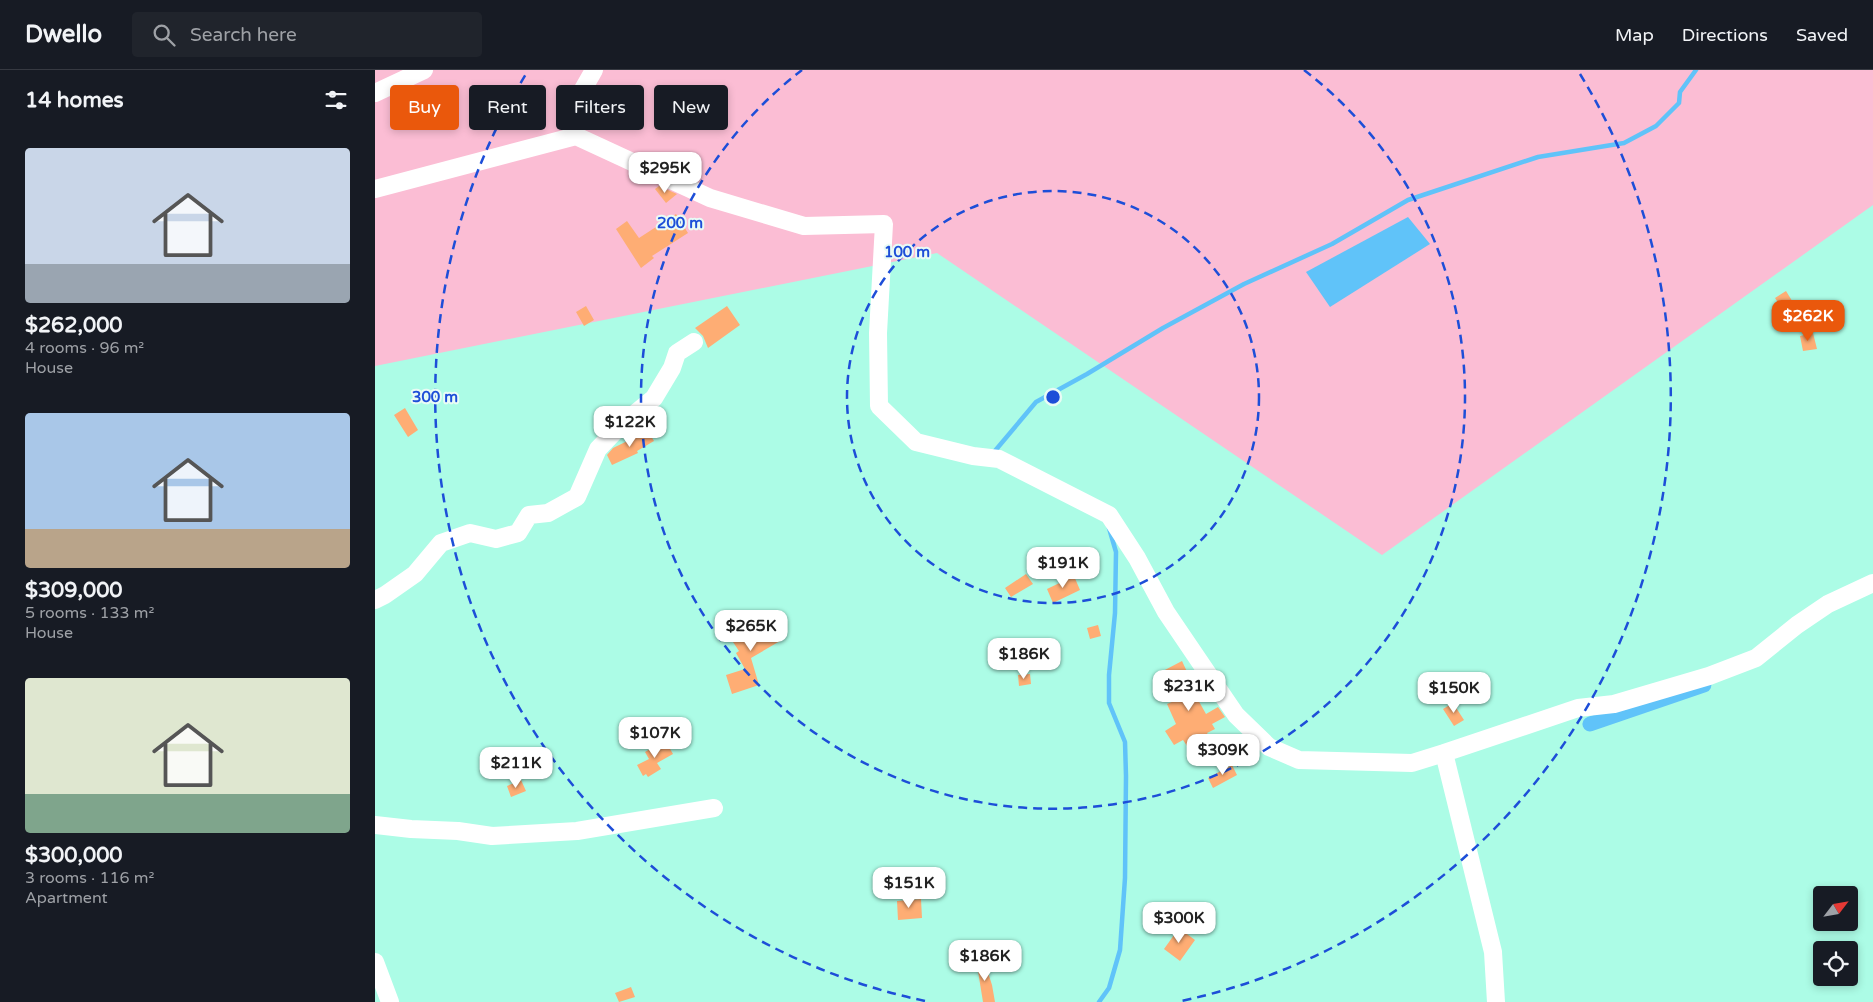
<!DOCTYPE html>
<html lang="en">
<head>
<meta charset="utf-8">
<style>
  body { margin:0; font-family:"Varela Round",sans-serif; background:#20242c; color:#f1f3f6; height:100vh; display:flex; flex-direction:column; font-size:19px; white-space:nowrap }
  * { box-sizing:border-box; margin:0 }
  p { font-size:16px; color:#9ea1a6 }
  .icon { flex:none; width:28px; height:28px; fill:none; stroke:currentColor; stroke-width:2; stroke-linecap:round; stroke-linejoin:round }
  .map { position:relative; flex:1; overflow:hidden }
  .sheet { display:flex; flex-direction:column; background:#171b24; width:375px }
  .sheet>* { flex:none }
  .hud { position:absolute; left:15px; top:15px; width:475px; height:45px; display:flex; gap:10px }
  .needle { width:32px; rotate:59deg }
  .controls { position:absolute; left:1438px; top:816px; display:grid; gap:10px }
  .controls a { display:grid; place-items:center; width:45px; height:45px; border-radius:5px; background:#171b24; box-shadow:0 2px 8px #0003; font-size:25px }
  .price { position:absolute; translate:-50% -42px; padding:0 11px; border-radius:10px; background:#fff; color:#222; font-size:16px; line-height:32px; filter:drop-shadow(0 1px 2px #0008) }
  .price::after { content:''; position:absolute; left:50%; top:30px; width:15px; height:11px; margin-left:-8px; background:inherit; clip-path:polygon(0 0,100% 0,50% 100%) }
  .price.current { background:#ea580c; color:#fff }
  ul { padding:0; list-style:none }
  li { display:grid; align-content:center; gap:10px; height:265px; padding:0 25px }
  li span { display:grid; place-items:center; height:155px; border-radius:5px; color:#555 }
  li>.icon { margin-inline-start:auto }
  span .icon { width:90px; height:90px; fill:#fffc; stroke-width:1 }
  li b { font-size:21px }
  h2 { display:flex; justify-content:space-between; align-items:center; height:60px; padding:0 25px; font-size:21px }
  .chip { padding:0 18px; border-radius:5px; background:#171b24; box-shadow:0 2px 8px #0003; font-size:18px; line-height:45px }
  .chip.current { background:#ea580c; color:#fff }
  header { display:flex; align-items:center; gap:30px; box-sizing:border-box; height:70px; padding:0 25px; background:#171b24; border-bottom:1px solid #363941 }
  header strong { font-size:24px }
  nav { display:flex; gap:28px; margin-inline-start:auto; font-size:18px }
  .search { width:350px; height:45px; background:#20242c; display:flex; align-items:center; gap:12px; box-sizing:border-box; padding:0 18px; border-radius:5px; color:#9ea1a6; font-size:19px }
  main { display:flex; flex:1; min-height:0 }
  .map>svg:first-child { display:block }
  .green { fill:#fbbdd4 }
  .water { fill:#60c3f9 }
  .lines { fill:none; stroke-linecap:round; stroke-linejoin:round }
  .stream { stroke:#60c3f9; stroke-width:4.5 }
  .canal { stroke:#60c3f9; stroke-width:15 }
  .building { fill:#fead74 }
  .minor { stroke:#fff; stroke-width:18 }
  .ring { fill:none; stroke:#1d4ed8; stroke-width:2.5; stroke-dasharray:9 6 }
  .centre { fill:#1d4ed8; stroke:#e9fbf5; stroke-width:2.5 }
  .ring-label { font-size:15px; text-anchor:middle; font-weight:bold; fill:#1d4ed8; stroke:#e9fbf5; stroke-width:4; stroke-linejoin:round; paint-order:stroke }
</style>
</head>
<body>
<header>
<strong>Dwello</strong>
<div class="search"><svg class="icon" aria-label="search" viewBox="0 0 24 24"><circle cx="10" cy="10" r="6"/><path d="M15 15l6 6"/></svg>Search here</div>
<nav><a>Map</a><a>Directions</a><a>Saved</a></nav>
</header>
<main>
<section class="sheet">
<h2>14 homes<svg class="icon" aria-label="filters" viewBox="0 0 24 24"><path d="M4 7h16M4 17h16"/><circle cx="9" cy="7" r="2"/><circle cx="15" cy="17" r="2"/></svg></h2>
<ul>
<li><span style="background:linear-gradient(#c9d6e8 75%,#9aa5b1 0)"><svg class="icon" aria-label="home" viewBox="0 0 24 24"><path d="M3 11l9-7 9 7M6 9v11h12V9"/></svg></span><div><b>$262,000</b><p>4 rooms · 96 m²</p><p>House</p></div></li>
<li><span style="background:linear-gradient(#a9c7e8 75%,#b9a48a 0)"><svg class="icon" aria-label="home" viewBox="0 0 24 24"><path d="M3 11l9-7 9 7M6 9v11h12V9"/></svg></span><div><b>$309,000</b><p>5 rooms · 133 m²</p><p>House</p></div></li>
<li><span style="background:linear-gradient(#dfe7d0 75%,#7fa58c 0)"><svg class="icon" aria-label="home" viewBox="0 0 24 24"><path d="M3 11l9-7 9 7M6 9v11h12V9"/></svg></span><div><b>$300,000</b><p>3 rooms · 116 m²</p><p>Apartment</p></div></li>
</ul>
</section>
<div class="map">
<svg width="1498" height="932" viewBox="0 0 1498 932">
  <rect width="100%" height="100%" fill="#acfce6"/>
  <path class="green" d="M 0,0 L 1498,0 L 1498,135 L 1007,485 L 562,183 L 0,296 Z"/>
  <path class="water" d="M 1033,147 L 1055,174 L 955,237 L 931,202 Z"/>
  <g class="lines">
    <path class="stream" d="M 619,382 L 661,332 L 712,304 L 788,258 L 869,214 L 957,174 L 1033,130 L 1163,87 L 1249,73 L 1281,56 L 1304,33 L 1305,22 L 1321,0
      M 724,932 L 734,918 L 745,880 L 750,808 L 751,706 L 750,672 L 734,633 L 734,605 L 740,543 L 741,482 L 734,458"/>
    <path class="canal" d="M 1215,654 L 1329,615"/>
  </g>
  <path class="building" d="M 284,116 L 302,124 L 291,133 L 280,119 Z
    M 301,144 L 313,163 L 277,186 L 279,188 L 266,198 L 241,159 L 252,151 L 264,168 Z
    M 1411,221 L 1419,234 L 1424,231 L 1433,245 L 1411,259 L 1402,244 L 1408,240 L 1400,228 Z
    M 211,236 L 219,250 L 209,256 L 201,242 Z
    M 352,236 L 365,255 L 333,278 L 328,266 L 320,258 Z
    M 1438,263 L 1442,279 L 1428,281 L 1425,266 Z
    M 30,338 L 43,360 L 33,367 L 19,345 Z
    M 273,361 L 279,371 L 262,381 L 263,383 L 237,395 L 232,385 L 238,378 Z
    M 651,504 L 658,514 L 636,527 L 630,518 Z
    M 699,506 L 705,520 L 678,533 L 672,519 Z
    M 394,547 L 395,553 L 405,571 L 376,588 L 384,615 L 357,624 L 351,605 L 370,599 L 361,583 L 364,581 L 354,566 L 382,548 Z
    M 723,555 L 726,566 L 715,569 L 712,558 Z
    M 807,591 L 814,606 L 819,603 L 825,614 L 817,619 L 831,644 L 843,637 L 850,647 L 837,654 L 840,659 L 832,663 L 842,679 L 826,689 L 817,674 L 812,676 L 808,670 L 799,675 L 790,661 L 801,654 L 792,634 L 799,631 L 786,602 Z
    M 655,604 L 656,614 L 644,616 L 643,605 Z
    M 1078,633 L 1089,650 L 1079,656 L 1068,639 Z
    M 290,670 L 298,684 L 282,693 L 286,699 L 273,707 L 271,704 L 268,706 L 262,695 L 274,689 L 270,682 Z
    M 857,695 L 862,705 L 838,718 L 833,708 Z
    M 146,710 L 151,721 L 136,727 L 132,716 Z
    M 546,829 L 547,848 L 523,850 L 522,831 Z
    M 804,858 L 820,870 L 805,891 L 789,879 Z
    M 608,887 L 617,915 L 620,932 L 608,932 L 601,889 Z
    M 256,917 L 260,927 L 244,932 L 240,923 Z"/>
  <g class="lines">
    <path class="minor" d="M 0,23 L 49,0
      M 201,66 L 335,128 L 429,156 L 509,154 L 503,263 L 504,336 L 541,372 L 598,386 L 624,389 L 734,445 L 762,488 L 791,542 L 831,601 L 861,645 L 894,677 L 924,690 L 1037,693 L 1069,683 L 1118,882 L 1121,932
      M 0,119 L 201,66 L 199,35 L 219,0
      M 0,530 L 10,525 L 40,504 L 66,473 L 95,463 L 121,469 L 143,463 L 154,445 L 173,443 L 202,427 L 223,379 L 246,355 L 279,328 L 297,298 L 302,283 L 319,272
      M 1069,683 L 1203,638 L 1239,634 L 1334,606 L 1381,588 L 1422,555 L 1453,534 L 1498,513
      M 0,755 L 36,759 L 83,761 L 117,766 L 202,761 L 339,738
      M 0,892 L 15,932"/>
  </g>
  <g class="ring">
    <circle cx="678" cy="327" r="206"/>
    <path d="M929 0A412 412 0 1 1 427 0"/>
    <path d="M550 931A618 618 0 0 1 151 4M1205 4A618 618 0 0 1 806 931"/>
  </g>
  <circle cx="678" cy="327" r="8" class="centre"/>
  <g class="ring-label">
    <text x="305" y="158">200 m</text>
    <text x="532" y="187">100 m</text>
    <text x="60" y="332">300 m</text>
  </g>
</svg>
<div class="controls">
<a><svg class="needle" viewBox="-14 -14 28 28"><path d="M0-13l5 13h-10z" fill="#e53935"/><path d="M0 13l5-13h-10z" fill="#9ea1a6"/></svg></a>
<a><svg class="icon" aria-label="locate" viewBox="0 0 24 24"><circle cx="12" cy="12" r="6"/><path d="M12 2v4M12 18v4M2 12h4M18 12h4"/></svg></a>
</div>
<b class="price" style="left:290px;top:124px">$295K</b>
<b class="price current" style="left:1433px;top:272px">$262K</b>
<b class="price" style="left:255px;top:378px">$122K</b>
<b class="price" style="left:688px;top:519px">$191K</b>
<b class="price" style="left:376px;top:582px">$265K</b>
<b class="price" style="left:649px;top:610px">$186K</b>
<b class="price" style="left:814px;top:642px">$231K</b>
<b class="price" style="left:1079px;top:644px">$150K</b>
<b class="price" style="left:280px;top:689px">$107K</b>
<b class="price" style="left:848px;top:706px">$309K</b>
<b class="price" style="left:141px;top:719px">$211K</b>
<b class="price" style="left:534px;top:839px">$151K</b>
<b class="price" style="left:804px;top:874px">$300K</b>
<b class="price" style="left:610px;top:912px">$186K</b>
<div class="hud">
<a class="chip current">Buy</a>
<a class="chip">Rent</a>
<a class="chip">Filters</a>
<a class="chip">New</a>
</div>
</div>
</main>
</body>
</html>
